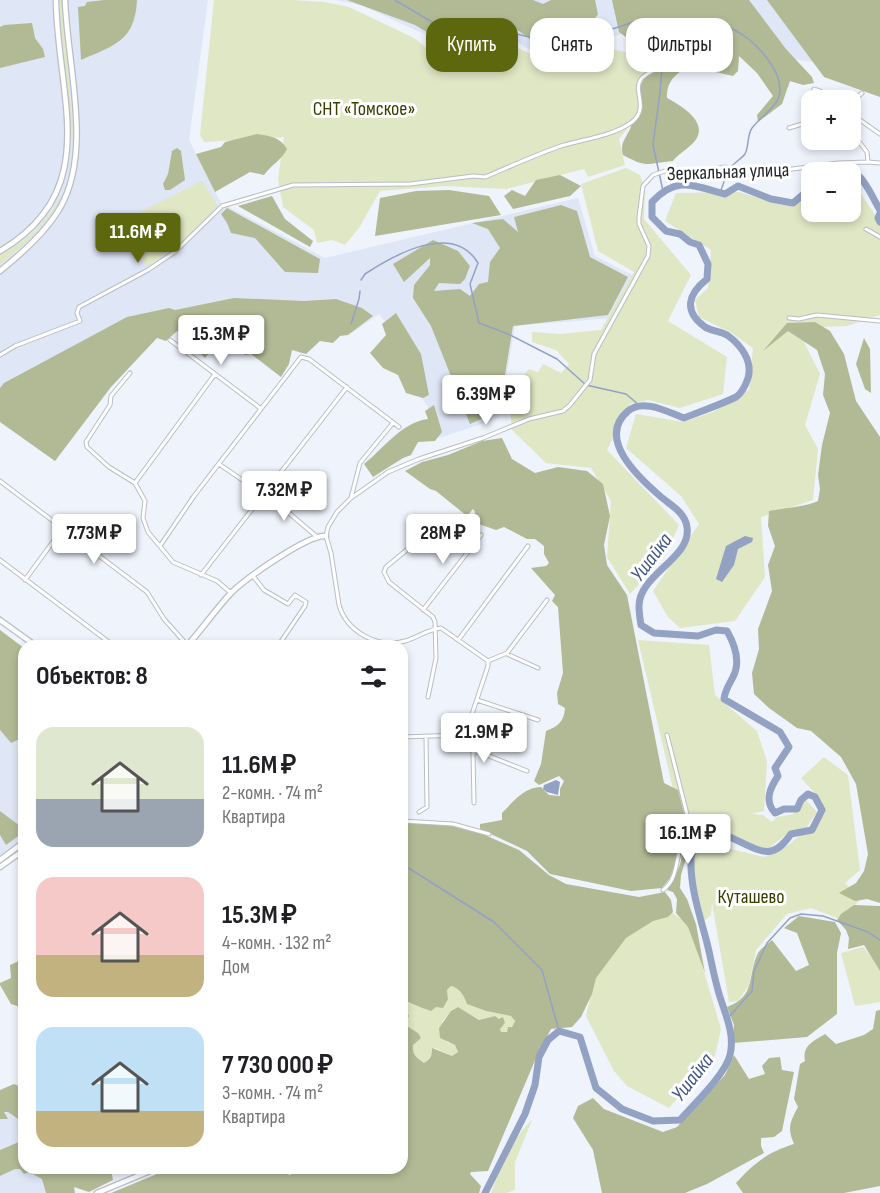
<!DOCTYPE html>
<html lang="ru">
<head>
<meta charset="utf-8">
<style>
  body { margin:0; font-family:"Sofia Sans Condensed",sans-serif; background:#f2f2f2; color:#202124; height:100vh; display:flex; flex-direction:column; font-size:22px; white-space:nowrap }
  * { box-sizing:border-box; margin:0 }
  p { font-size:20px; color:#757577 }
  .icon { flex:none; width:33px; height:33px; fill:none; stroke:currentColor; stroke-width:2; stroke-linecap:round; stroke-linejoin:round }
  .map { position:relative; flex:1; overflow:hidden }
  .drawer { position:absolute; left:18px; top:640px; width:390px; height:534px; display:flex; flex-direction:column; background:#fff; border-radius:18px; box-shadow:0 3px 9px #0003 }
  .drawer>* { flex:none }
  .guide { position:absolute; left:426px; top:18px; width:363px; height:54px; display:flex; gap:12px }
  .fabs { position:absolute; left:801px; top:90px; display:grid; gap:12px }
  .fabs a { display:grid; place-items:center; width:60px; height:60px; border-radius:12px; background:#fff; box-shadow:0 3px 9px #0003; font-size:30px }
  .price { position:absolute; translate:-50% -51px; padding:0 14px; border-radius:6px; background:#fff; color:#222; font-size:20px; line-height:39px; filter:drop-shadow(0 2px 3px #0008) }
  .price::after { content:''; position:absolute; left:50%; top:36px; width:18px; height:14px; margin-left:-9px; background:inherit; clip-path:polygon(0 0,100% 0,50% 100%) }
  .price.selected { background:#5d680e; color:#fff }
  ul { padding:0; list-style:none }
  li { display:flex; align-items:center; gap:18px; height:150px; padding:0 18px }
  li span { display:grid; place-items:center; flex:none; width:168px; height:120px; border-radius:18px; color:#555 }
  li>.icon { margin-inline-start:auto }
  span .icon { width:72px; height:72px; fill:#fffc; stroke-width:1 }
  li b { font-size:26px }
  h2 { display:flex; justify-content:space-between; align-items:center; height:72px; padding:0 18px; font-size:26px }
  .tag { padding:0 21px; border-radius:18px; background:#fff; box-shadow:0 3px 9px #0003; font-size:21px; line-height:54px }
  .tag.selected { background:#5d680e; color:#fff }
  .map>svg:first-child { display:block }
  .built { fill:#dfe6f5 }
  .green { fill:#e0e7c5 }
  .forest { fill:#b2ba95 }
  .water { fill:#93a2c3 }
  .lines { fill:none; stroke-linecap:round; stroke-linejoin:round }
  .stream { stroke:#93a2c3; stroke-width:1.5 }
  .river { stroke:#93a2c3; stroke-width:7 }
  .street-casing { stroke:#b9bdc5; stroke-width:5 }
  .secondary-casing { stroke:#b9bdc5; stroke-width:7 }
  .street { stroke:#fff; stroke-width:3 }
  .secondary { stroke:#fff; stroke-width:4.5 }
  .labels { text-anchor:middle; stroke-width:6; stroke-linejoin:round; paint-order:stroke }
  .park-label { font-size:20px; fill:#383f00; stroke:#fff }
  .street-label { font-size:20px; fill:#26272a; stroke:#fff }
  .water-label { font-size:21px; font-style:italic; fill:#435686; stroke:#fff }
</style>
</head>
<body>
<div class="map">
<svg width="880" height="1193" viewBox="0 0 880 1193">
  <rect width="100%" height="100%" fill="#eff3fc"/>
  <path class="built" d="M 0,0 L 208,0 L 189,140 L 221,203 L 325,258 L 578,198 L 595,256 L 634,276 L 611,318 L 515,326 L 499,418 L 439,438 L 427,405 L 393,364 L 405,348 L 379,314 L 352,333 L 173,319 L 111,387 L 55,461 L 0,422 Z
    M 335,0 L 880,0 L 880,72 L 622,34 L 542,57 L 506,35 L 449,54 L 428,36 L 361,5 Z
    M 0,730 L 11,743 L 24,737 L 24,839 L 0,857 Z
    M 22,1087 L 24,1091 L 24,1168 L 65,1193 L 0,1193 L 0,1096 Z"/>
  <path class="green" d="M 59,0 L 62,0 L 74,139 L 71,138 Z
    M 214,0 L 293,0 L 324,2 L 349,7 L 414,38 L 445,62 L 511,45 L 548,62 L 616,50 L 654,59 L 641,86 L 644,108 L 619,139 L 625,165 L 588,177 L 584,169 L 506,189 L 445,186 L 380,191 L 359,228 L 345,245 L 332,240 L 317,243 L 314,230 L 283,207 L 278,179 L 284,137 L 204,142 L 200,135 Z
    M 626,168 L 640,175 L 645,188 L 644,219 L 691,275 L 668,321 L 727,357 L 723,394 L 680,408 L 648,400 L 630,404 L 607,450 L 679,525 L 665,556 L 630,594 L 607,557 L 611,501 L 591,468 L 546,463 L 512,430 L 509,392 L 529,369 L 538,372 L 543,364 L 561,373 L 569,364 L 556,350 L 532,342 L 532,332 L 561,334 L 601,330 L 634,272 L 598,251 L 581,184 Z
    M 851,179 L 880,222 L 880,315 L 847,326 L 797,328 L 820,374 L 805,425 L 818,449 L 813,500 L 761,517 L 765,577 L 735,621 L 680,628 L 668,617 L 653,591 L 699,524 L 681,496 L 626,448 L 636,414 L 684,422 L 715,411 L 749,390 L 753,348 L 730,332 L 699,317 L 695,300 L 708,288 L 711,250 L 665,221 L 676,193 L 739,192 L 782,205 L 811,195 L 812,212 L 850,212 Z
    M 202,181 L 218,206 L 193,234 L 147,267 L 124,225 L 128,218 Z
    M 62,195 C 56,221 20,248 0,264 L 0,255 C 19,245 36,233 49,215 C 54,209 57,201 62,195 Z
    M 638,640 L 709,645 L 715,695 L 757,731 L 767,761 L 764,811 L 751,814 L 763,815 L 772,822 L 777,817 L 793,814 L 806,800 L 817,812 L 806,828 L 789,832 L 768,849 L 746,843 L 716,826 L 727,818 L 682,827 Z
    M 824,757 L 848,775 L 860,870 L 845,883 L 862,898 L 840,919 L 811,908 L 787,914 L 756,950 L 749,985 L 738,1001 L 729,1002 L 712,903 L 711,915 L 704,921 L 695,888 L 694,865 L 694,855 L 702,841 L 716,838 L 726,844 L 727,848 L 764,857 L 787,846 L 818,821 L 820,799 L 801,778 Z
    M 669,911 L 690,925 L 721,1029 L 715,1056 L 669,1108 L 627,1086 L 614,1071 L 586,1016 L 595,978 L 625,936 Z
    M 863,947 L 880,967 L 880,1002 L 855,1006 L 841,953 Z
    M 451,986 C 460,987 464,996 467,1004 L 486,1011 L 511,1016 L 514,1018 L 514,1024 L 505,1033 L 501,1032 L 500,1029 L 505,1023 L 495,1016 L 480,1020 L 457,1007 L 451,1011 L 442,1022 L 446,1042 L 455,1045 L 458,1052 L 452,1056 L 435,1048 C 430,1053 431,1059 424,1063 C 409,1053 411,1049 418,1033 L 404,1024 L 407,1012 L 402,1009 L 402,992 L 427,1010 L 436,1007 L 448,999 L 447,990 Z
    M 532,1120 L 515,1162 L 515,1190 L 506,1193 L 491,1193 C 499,1168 512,1138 532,1120 Z"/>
  <path class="forest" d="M 104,0 L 137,0 C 135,41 115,45 81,60 L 78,7 L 85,6 L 87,2 Z
    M 347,0 L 533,0 L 543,4 L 551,0 L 595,0 L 598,14 L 584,34 L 540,48 C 533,42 525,34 517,30 C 497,21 468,38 448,45 L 415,25 Z
    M 612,0 L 749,0 L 786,49 L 812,77 L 814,83 L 803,85 L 790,81 L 782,104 L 758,122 L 757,115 L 773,96 L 757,73 L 739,56 L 738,71 L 733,76 L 689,66 C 675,74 666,82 667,98 C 684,107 713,125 691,145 C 685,151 678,154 673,161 C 646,163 649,169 623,155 C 618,140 632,134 632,120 L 640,114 C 642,104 639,95 641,85 C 642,80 662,58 667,52 L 659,50 L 652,56 L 619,32 Z
    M 767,0 L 880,0 L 880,97 L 824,77 Z
    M 32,23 L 35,38 L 43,49 L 45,57 L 0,68 L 0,27 L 4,25 Z
    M 612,37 L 614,44 L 562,61 L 555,57 Z
    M 257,134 C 270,136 280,137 287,149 C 281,161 272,164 264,175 L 250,172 L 215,192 L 196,154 L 221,147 L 225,142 Z
    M 177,148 L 181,151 L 185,180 L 170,190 L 165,190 L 163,184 L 168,174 L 172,151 Z
    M 560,175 L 581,186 L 570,196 L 513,209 L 504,196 L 512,190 L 525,196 L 536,180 Z
    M 449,190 L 489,196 L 501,215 L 375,236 L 380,198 L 416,191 Z
    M 272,196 L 285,219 L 313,241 L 310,247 L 238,206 Z
    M 561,205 L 577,211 L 590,257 L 628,277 L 608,315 L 513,326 L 499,411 L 470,424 L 431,326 L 413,298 L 414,285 L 430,265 L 430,258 L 404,282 L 393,264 L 433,240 L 458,251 L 470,266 L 465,279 L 460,284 L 439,283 L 434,291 L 460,289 L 470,296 L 479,284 L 488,282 L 490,262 L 500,248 L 488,229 L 472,223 L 503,219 L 518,232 L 514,217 Z
    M 227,208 L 320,259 L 318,273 L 285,272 L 255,238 L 231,233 L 227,223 L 221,214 Z
    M 234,298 L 304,301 L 336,299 L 362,308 L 373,316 L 348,335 L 340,336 L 333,343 L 320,341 L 306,354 L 292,350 L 289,364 L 281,377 L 251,354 L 245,355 L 223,337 L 205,358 L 190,343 L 185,345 L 181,342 L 183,335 L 177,331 L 166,341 L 157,338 L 111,387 L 55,461 L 0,422 L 0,388 L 4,383 L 127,317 L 169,308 L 175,310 Z
    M 396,313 L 421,354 L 429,395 L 423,398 L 406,393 L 398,375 L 383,368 L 370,353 L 386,335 L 382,324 Z
    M 815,322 L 830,331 L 844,354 L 856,401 L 880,437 L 880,903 L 867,899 L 855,901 L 839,893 L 856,883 L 864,871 L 868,854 L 856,784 L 841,757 L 811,731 L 797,728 L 769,708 L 754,694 L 752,673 L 759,649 L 758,629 L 772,591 L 768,565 L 775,546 L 768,526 L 769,511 C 784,508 806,507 818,501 L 820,489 L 818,475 L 822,445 L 830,413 L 823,395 L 825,374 L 817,350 L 788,331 L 763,351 L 787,323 Z
    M 864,338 L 870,349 L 871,393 L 865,389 L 856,364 Z
    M 434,405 L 442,432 L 435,441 L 418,442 L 411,455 L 403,458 L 373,477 L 364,464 C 383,449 402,422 428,419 L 425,411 Z
    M 502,438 L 512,459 L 535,473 L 558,467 L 587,471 L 603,484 L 610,516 L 604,545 L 607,565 L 627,595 L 664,783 L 678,790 L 688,829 L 670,878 L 662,888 L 631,891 L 550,874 L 527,851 L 480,829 L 480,824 L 502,820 L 502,813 C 513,802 524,787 541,787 L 549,795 L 560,796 L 560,789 L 564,781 L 559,776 L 539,785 L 534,781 L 541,764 L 546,731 C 559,726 564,721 565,708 L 558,704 L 557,693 L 563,673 L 558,607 L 552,601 L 555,595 L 531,568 L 546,566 L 549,563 L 544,554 L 544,546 L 535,539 L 527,539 L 504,527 L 496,530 L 473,522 L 475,512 L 473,509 L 467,516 L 436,491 L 430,489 L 405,471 L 422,462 L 448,455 L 482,441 Z
    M 0,630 L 24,648 L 24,737 L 11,743 L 0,730 Z
    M 0,811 L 24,829 L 24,832 L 6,845 L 0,835 Z
    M 402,822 L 464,827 L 480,833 L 519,850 L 549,875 L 566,884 L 639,897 L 665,892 L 671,900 L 673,912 L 668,917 L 653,921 L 626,938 L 596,978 L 592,994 L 581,1017 L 572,1027 L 551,1029 L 536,1058 L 488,1171 L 471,1172 L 470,1174 L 481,1186 L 479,1193 L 111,1193 L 169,1169 L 275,1169 L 290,1175 L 297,1169 L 402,1168 L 402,1009 L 407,1012 L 409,1016 L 404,1024 L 418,1033 L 421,1038 L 413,1045 C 412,1055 416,1057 424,1063 C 431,1059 432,1055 432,1048 L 452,1056 L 458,1052 L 455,1045 L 440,1038 L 439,1028 L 451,1011 L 458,1007 L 479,1020 L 495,1016 L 499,1019 L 503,1017 L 505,1023 L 500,1029 L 501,1032 L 507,1032 L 508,1027 L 512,1027 L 515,1021 L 511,1016 L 486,1011 L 467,1004 C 464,996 460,988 451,986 L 447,990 L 448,999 L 443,1008 L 436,1007 L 431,1011 C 428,1010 409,1003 407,1001 L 405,995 L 402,992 Z
    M 688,842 L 690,845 L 681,875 L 680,888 L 687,899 L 696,924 L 705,973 L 688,927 L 676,913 L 677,899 L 673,892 L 667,890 C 673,882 678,871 681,861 C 682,853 681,848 688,842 Z
    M 854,905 L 880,906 L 880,971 L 864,945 L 848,949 L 849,938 L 846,930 L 837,920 L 841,914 Z
    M 799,916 L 835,922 L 841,933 L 837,953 L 837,1014 L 807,1037 L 733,1043 L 734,1025 L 727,1007 C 757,996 747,975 758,953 C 761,948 768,944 772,940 L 796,971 L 809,965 L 797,933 L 784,928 Z
    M 21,960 L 24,962 L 24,1008 L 11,1004 L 0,985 L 0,983 L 11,978 L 10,965 Z
    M 880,1010 L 880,1186 L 844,1193 L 743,1193 L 736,1183 C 754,1163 768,1152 794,1144 C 787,1128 790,1122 798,1107 L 794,1099 L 800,1064 L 805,1061 C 802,1045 814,1041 825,1034 L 836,1044 L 864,1035 L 873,1029 L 876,1011 Z
    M 734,1055 L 749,1079 L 765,1074 L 762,1066 L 769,1058 L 780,1057 L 782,1070 L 794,1072 L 782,1131 L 774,1137 L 761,1138 L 761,1146 L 764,1153 L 707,1184 L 685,1193 L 602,1193 L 593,1150 L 573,1118 L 578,1106 L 593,1098 L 604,1109 L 663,1132 L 677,1127 L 725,1075 Z
    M 14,1084 L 24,1088 L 24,1123 L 8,1112 L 4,1112 L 8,1119 L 0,1119 L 0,1090 Z
    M 19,1142 L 24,1144 L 24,1168 L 111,1169 L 113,1180 L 89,1192 L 74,1187 L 75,1193 L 46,1193 L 42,1179 L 29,1172 L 24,1174 L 20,1169 L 15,1169 L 0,1176 L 0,1150 Z"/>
  <path class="water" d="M 745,536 L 753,538 L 752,542 L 738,549 L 734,565 L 722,582 L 716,579 L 726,546 Z
    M 556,780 L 560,782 L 558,795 L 547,792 L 543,789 L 544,785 Z"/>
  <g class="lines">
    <path class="stream" d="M 395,0 L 454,35 L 486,27 L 538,39 L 594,35 L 643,19 L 665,32 L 660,92 L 653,145 L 663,191
      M 691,27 C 713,17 723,23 743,35 C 761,47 792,82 775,104 C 768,113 759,119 752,128 C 747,135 749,147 745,154 C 741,159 735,162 731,167 C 726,174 723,185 720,193
      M 361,280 L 365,274 C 394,255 453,221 478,263 L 470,284 L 479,323 L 508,334 L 557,359 L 586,385 L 626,394 L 639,405
      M 351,324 L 359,299 L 360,291
      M 402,864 L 494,922 L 542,970 L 559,1031
      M 728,1018 L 752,991 L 754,971 L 767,943 L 790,918 L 801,914 L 823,916 L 868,932 L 880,940"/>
    <path class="river" d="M 834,172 C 859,160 869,192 880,210
      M 880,213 L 878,218 L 880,222
      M 485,1193 L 525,1114 L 535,1085 L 539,1057 L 548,1040 L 559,1031 L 580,1037 L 596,1088 L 622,1109 L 653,1121 L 680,1120 C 694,1104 725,1075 730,1055 C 735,1035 726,1016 720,997 C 714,978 711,958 706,939 C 699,913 690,886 691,858 C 692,852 696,842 699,837 C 712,817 752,856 771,851 C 780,849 786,841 791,834 L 812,830 L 822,810 L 815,797 L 808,794 L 801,800 L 797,809 L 784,809 L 775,813 C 764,801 770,788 778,776 L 775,768 L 789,747 L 780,732 L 724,699 C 725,690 729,685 733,677 C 741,662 735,645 727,631 L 716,630 L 698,636 L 654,633 L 641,625 C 640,619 639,612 639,606 C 639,574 692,558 687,527 C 685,512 670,505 660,496 C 638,477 596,438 628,411 C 643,398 668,412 684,418 C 701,411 720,405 736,397 C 742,393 746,384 748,378 C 753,361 741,345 727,335 C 720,331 711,331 705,327 C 683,311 688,294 707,279 L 708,264 L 699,245 L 690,242 L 680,234 L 666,231 L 652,217 L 652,202 C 677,175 694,186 725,194 L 738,186 L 771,199 L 793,203 L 812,187"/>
    <g class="street-casing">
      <path id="street" d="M 815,100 L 812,94 L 814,89 L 820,91 L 832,100
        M 850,103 L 862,93
        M 850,113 L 880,134
        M 789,128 L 812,121
        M 850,130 L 867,152 L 868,162
        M 866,229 L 880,237
        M 789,318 L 799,319 L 817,315 L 880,321
        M 170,340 L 260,408
        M 0,355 L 15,346 L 80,321 L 77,313 L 79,307 L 148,270 L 176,251 L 222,206 L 293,185 L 410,184 L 473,176 L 485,177 C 509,167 533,156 558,147 C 581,139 612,137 632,122 C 650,107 632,91 641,79 C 645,74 655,70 660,66
        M 130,373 L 111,396 L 110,405 L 86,442 L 87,447 L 109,467 L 135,483 L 145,501 L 143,518 L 148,532 L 173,562 L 217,581 L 231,593
        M 219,464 L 283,508 L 316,536
        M 0,481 L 147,592 L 164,619 L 188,646
        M 135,483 L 215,374
        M 351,498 L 360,463 L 393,423
        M 160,546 L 194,496 L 301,357 L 309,359 L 399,427
        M 0,560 L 114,646
        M 201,575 L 347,387
        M 253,576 L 264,590 L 288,604 L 295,595 L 306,602 L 305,606 L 278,646
        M 25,580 L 63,528
        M 423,610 L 481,535
        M 459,639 L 528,546
        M 507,654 L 538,668
        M 488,661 L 507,653 L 547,600
        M 428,697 L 436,658 L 435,622 L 433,617 L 389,582 L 384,572 L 386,567 L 437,525
        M 477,700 L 538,720
        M 461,735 L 473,752 L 474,803
        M 402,737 L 461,735 L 468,726 L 488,666 L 488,661 L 441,628 C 428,629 417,638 405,641 C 378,649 347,632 339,605 L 331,553 L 326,536 L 328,527 L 337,512 L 351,498 L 388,472 L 419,459 L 483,438 L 529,419 L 563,411 L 570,405 L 590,380 L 594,354 L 648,256 L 649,246 L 639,224 L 639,217 L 643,186 L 653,175 L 668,170 L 703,171 L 725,167 L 744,172 L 762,173 L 838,163 L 868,162 L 880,163
        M 473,752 L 479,752 L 527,771
        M 419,812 L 427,807 L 426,736
        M 402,821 L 453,824 L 489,834
        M 663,890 C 676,881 676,863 680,849 C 683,841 689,835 690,826 L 667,735"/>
    </g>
    <g class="secondary-casing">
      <path id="secondary" d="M 0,251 C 104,190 57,97 56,0
        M 0,271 C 22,253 45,233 60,208 C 93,150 67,65 65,0
        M 0,620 L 36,646
        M 187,646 C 202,629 216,609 231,593 C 245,579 308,534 326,536
        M 0,860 L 24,842
        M 0,867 L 24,850
        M 97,1193 L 157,1168"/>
    </g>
    <use href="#street" class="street"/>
    <use href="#secondary" class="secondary"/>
  </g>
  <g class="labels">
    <g class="park-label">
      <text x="364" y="115">СНТ «Томское»</text>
      <text x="751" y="903">Куташево</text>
    </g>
    <g class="street-label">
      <text transform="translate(728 171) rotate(-2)" y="7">Зеркальная улица</text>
    </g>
    <g class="water-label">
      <text transform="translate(651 557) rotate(-53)" y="7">Ушайка</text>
      <text transform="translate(692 1077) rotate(-52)" y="7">Ушайка</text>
    </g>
  </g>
</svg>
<div class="fabs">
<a>+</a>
<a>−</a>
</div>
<b class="price selected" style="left:138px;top:264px">11.6M ₽</b>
<b class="price" style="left:221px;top:366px">15.3M ₽</b>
<b class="price" style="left:486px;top:426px">6.39M ₽</b>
<b class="price" style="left:284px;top:522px">7.32M ₽</b>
<b class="price" style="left:94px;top:565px">7.73M ₽</b>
<b class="price" style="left:443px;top:565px">28M ₽</b>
<b class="price" style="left:484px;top:764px">21.9M ₽</b>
<b class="price" style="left:688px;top:865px">16.1M ₽</b>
<div class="guide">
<a class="tag selected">Купить</a>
<a class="tag">Снять</a>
<a class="tag">Фильтры</a>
</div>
<section class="drawer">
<h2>Объектов: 8<svg class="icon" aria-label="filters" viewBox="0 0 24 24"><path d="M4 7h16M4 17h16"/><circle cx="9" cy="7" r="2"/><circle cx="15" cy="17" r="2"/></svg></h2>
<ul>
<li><span style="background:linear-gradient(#dfe7d0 60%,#9aa5b1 0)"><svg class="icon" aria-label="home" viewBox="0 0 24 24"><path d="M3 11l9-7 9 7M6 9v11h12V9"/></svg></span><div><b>11.6M ₽</b><p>2-комн. · 74 m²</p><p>Квартира</p></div></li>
<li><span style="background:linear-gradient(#f6c9c9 65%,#c2b280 0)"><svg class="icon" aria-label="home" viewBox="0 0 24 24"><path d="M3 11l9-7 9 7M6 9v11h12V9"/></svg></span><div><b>15.3M ₽</b><p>4-комн. · 132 m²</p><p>Дом</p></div></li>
<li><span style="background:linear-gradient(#bfe0f5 70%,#c2b280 0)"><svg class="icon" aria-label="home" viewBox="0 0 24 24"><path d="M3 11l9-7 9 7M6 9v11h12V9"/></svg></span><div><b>7 730 000 ₽</b><p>3-комн. · 74 m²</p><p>Квартира</p></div></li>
</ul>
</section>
</div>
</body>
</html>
